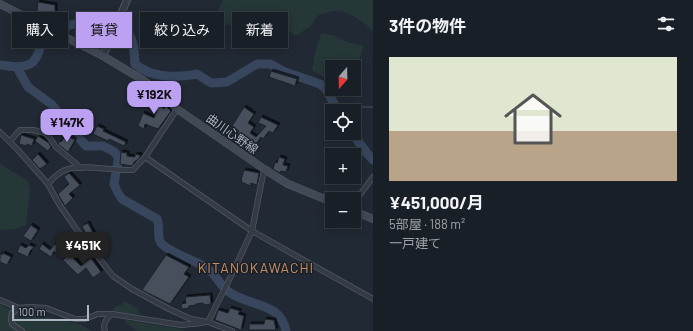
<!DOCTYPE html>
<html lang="ja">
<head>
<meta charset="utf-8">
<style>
  body { margin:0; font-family:Barlow,"Noto Sans JP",sans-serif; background:#22272f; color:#f1f3f6; height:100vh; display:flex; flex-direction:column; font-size:15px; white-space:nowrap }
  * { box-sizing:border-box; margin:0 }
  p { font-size:13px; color:#9fa2a7 }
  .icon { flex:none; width:22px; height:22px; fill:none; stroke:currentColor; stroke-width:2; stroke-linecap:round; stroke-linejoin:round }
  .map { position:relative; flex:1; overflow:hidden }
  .details { display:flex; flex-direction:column; background:#191f27; width:320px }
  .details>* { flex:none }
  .guide { position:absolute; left:12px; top:12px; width:301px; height:36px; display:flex; gap:8px }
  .needle { width:26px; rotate:200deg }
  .controls { position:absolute; left:325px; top:60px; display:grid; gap:8px }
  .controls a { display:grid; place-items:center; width:36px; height:36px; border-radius:0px; background:#191f27; box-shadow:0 2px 10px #0003,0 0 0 1px #373d44; font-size:20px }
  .scale { position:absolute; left:12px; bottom:10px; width:77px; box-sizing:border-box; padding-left:4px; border:2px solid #aeb5c2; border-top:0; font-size:11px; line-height:14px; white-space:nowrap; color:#aeb5c2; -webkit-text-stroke:3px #1a2029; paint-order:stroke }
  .price { position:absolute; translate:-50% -34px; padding:0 9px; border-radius:8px; background:#bca0f2; color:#111; font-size:13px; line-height:26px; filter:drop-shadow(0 1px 2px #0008) }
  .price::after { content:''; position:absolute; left:50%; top:24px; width:12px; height:9px; margin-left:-6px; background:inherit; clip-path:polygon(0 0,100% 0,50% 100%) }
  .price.active { background:#222; color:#fff }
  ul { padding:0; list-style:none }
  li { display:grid; align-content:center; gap:8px; height:212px; padding:0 16px }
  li+li { border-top:1px solid #373d44 }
  li span { display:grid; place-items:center; height:124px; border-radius:0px; color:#555 }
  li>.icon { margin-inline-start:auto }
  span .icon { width:72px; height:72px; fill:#fffc; stroke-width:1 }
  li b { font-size:17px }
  h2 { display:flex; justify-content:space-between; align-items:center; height:48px; padding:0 16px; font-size:17px }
  .chip { padding:0 14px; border-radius:0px; background:#191f27; box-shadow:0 2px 10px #0003,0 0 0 1px #373d44; font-size:14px; line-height:36px }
  .chip.active { background:#bca0f2; color:#111 }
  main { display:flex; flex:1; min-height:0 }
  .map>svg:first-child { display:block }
  .green { fill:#263737 }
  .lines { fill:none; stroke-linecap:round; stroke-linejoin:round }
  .stream { stroke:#37465c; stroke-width:1.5 }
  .river { stroke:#37465c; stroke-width:9 }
  .building { fill:#47505d; stroke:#1b222b; filter:url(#shadow) }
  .minor-casing { stroke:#515863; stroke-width:6 }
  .tertiary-casing { stroke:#515863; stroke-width:8 }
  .secondary-casing { stroke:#515863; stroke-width:8 }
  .minor { stroke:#343b45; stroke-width:4.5 }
  .tertiary { stroke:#343b45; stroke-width:6 }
  .secondary { stroke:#424a57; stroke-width:7 }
  .labels { text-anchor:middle; stroke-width:3; stroke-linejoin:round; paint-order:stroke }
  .street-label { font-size:12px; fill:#aeb5c2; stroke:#1a2029 }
  .quarter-label { font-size:14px; letter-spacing:1px; fill:#c98f62; stroke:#1a2029 }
</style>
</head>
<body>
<main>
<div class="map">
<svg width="373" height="331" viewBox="0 0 373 331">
  <defs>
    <filter id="shadow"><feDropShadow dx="2" dy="-2" stdDeviation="0" flood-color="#0009"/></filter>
  </defs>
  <rect width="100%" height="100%" fill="#212934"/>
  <path class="green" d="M 223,0 L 373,0 L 373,31 C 367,24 349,12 340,11 C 334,10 324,14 318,15 L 310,27 L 296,35 L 281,27 L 277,17 L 260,11 C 248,17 233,29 220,23 L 218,10 Z
    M 321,33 L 335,36 L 347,42 L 364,46 L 354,73 L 354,67 L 332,67 L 332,82 L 330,81 L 312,70 L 315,53 Z
    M 0,164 L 28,181 L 30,189 L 26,225 L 15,229 L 0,230 Z
    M 124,301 L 137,308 L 140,313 C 133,317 121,315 114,312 L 113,309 L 116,306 L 122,305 Z
    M 0,303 L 4,307 L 79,324 L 92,331 L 0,331 Z
    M 125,320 L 181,329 L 185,331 L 137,331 L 125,322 Z"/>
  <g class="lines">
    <path class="stream" d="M 336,107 L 373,107"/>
    <path class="river" d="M 0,65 C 10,66 20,69 30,64 C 40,58 38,46 46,38 C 52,33 62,28 70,25 C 81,22 121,24 129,34 C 135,43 134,54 135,64 C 151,78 177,78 197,74 L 211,83 L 227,82 L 257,64 L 270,64 L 285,72 L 320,84 L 326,89 L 338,111
      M 19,67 L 19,71 L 28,87 L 51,104 L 86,146 L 103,146 L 113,151 L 118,156 L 118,161 L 114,184 L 118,193 L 122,199 L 157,219 C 161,227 156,236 161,243 C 167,251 194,261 204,266 C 215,272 219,285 229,292 C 250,307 281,302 286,331
      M 352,133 L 366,152 L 373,160"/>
  </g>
  <path class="building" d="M 38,2 L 55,5 L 55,14 L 37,12 Z
    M 89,16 L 105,16 L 105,22 L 89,23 Z
    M 271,71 L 297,79 L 295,86 L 269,77 Z
    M 148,95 L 164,109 L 166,106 L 171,111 L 158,129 L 145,124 L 144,129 L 138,126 L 143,113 L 154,118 L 157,111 L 143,100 Z
    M 244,107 L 254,114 L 248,123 L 254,127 L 250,133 L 256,137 L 266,126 L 258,123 L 261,117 L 278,125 L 273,133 L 269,131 L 263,139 L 261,137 L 250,153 L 232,141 L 239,131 L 232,126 Z
    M 97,126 L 104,129 L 103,131 L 126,142 L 124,146 L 109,139 L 108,141 L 93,134 Z
    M 21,135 L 34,139 L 32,146 L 27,144 L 27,146 L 19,144 Z
    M 66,135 L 75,140 L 68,152 L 58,144 L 60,141 L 61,142 Z
    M 38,136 L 49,143 L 51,147 L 48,151 L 35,141 Z
    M 121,152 L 127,153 L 127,156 L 135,157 L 135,154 L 140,155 L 140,157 L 136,161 L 135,161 L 132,166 L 120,164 Z
    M 38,154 L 47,164 L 40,169 L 32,160 Z
    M 279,157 L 285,159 L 283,165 L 288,166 L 286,172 L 281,171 L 280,173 L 273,169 L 275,162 L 277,163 Z
    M 244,170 L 259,173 L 257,185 L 251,183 L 251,186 L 241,182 L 242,180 L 241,180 Z
    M 69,173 L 80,185 L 69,194 L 73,198 L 65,206 L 58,194 L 69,184 L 64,177 Z
    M 88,223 L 95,237 L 89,240 L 82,226 Z
    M 31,225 L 38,230 L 31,241 L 23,236 Z
    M 42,244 L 50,250 L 55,244 L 60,248 L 56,253 L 54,251 L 51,257 L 39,249 Z
    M 20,245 L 26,248 L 29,245 L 34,247 L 30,251 L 28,257 L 17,252 Z
    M 3,253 L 11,257 L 7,265 L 0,262 L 0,254 L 2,255 Z
    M 69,254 L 81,266 L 91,258 L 101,272 L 93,278 L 86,268 L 78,275 L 63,260 Z
    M 166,255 L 189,267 L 184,274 L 189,277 L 170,304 L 142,290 Z
    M 210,295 L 211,304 L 204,305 L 203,303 L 196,304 L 196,305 L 189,306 L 189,308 L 182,309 L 181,304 L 186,303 L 185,297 Z
    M 230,308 L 240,311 L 238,314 L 244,316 L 241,330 L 215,320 L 218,310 L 228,313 Z
    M 265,319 L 274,320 L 276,330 L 249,330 L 249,324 L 264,324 Z"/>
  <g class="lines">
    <g class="minor-casing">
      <path id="minor" d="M 0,132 L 17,149 L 48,184 L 59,204 L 79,233 L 113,276 L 132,289 L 169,309 L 191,319 L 208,322 L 232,331
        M 10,141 L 20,130 L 33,130 L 45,133 L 50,138 L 55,146 L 81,168
        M 145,157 L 252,231 L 373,299
        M 48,184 C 53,178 60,171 68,169 C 87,164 113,171 133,170 L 145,157 L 177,109
        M 354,203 L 373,177
        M 0,300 L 19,308
        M 208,322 L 231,276 L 252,231 L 264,169
        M 22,331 L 12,324 L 11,319 L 12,313 L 19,308 L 29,307 L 46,308 L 75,319 L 85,319 L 98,314 L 112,314 L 181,325 L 202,323
        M 105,331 C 102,324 107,318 112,314"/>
    </g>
    <g class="tertiary-casing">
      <path id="tertiary" d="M 103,56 L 127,0"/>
    </g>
    <g class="secondary-casing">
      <path id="secondary" d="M 0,4 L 103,56 L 143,80 L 162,94 L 177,109 L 264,169 L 288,184 L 332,202
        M 354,211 L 373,219"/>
    </g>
    <use href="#minor" class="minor"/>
    <use href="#tertiary" class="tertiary"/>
    <use href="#secondary" class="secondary"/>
  </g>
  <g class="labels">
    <g class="street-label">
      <text transform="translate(232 134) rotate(35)" y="4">曲川心野線</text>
    </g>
    <g class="quarter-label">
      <text x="256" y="273">KITANOKAWACHI</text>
    </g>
  </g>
</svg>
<div class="controls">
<a><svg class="needle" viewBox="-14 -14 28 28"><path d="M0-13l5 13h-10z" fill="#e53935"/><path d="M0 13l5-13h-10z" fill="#9fa2a7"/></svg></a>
<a><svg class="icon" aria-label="locate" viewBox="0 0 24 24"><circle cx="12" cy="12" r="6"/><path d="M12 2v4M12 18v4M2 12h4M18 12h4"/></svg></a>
<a>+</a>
<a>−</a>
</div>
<div class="scale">100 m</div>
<b class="price" style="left:154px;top:115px">¥192K</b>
<b class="price" style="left:67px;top:143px">¥147K</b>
<b class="price active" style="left:83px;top:266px">¥451K</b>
<div class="guide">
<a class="chip">購入</a>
<a class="chip active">賃貸</a>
<a class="chip">絞り込み</a>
<a class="chip">新着</a>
</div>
</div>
<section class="details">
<h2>3件の物件<svg class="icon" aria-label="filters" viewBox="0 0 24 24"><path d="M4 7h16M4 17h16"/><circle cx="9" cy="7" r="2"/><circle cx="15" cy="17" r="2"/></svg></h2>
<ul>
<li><span style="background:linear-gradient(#dfe7d0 60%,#b9a48a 0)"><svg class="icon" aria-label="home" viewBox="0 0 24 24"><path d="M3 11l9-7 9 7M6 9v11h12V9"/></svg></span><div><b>¥451,000/月</b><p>5部屋 · 188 m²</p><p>一戸建て</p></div></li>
</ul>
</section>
</main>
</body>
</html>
